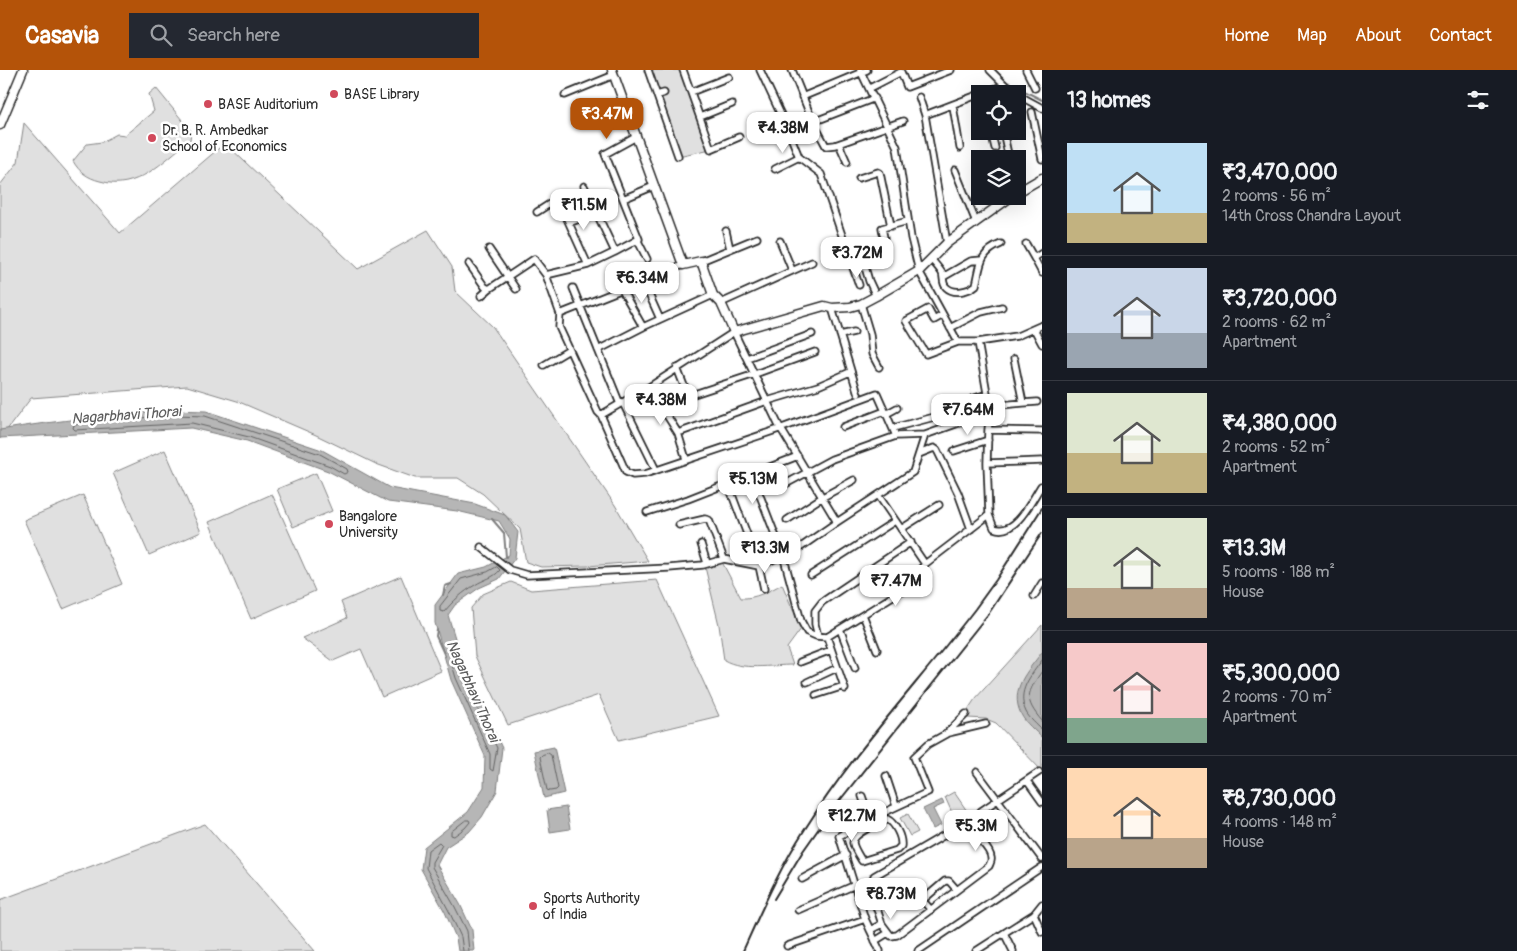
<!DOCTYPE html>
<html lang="en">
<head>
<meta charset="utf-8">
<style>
  body { margin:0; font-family:Pangolin,sans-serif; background:#242831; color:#f1f3f6; height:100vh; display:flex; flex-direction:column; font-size:19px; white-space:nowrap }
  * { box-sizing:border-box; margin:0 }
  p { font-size:16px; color:#9ea1a6 }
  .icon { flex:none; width:28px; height:28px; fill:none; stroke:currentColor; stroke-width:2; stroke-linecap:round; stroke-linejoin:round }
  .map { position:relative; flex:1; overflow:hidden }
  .side { display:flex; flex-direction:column; background:#171b24; width:475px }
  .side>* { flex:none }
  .buttons { position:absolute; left:971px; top:15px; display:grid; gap:10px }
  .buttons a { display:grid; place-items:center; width:55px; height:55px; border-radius:0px; background:#171b24; box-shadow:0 5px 20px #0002; font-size:25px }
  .price { position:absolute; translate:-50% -42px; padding:0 11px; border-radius:10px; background:#fff; color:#222; font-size:16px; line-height:32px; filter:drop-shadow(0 1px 2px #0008) }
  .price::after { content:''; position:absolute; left:50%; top:30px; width:15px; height:11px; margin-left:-8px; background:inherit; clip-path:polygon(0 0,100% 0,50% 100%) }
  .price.current { background:#b45309; color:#fff }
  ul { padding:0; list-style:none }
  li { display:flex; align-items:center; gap:15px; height:125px; padding:0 25px }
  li+li { border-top:1px solid #363941 }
  li span { display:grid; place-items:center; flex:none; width:140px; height:100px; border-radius:0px; color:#555 }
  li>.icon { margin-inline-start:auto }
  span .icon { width:60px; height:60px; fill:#fffc; stroke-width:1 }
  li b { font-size:21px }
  h2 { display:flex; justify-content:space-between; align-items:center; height:60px; padding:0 25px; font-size:21px }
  header { display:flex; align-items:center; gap:30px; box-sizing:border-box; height:70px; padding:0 25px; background:#b45309; color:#fff }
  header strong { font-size:24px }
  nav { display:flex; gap:28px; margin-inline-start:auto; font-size:18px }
  .search { width:350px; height:45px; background:#242831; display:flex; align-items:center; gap:12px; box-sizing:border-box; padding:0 18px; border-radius:0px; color:#9ea1a6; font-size:19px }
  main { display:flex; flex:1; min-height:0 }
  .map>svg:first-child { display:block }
  .green { fill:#e0e0e0; stroke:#868686 }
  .water { fill:#b6b6b6; stroke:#7e7e7e }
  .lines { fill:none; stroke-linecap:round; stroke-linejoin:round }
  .shore { stroke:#636363; stroke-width:1 }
  .stream { stroke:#7e7e7e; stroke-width:2 }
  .street-casing { stroke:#2b2b2b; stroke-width:9 }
  .secondary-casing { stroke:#2b2b2b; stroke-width:11 }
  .street { stroke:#fff; stroke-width:5.5 }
  .secondary { stroke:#fff; stroke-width:8 }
  .rail { stroke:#2b2b2b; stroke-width:2 }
  .poi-dot { fill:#d1495b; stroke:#fff; stroke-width:2 }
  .labels { text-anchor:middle; stroke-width:5; stroke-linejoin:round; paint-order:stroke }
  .poi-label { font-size:14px; fill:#2b2b2b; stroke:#fff; text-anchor:start }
  .water-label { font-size:15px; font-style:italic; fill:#5c5c5c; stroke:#fff }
</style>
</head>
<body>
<header>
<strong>Casavia</strong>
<div class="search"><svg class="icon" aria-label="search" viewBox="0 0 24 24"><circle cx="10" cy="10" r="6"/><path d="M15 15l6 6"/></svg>Search here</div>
<nav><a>Home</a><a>Map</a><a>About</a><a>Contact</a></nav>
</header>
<main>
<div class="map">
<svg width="1042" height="881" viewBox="0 0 1042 881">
  <rect width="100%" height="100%" fill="#fff"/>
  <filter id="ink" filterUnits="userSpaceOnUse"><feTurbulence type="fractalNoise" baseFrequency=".02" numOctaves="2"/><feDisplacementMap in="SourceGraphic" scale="10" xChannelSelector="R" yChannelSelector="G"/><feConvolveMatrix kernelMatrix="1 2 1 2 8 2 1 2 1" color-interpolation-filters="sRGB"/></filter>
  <g filter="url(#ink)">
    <path class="green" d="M 648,0 L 683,0 L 711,79 L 678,86 Z
      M 156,18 L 191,61 L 190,70 C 163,91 137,122 100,111 C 88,108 79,102 73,91 L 87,74 L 102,72 L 117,64 L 125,65 L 154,41 L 149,24 Z
      M 24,53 L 120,163 L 225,73 L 358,199 L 428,160 L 452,197 L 455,221 L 493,257 L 615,435 L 648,491 L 588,496 L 541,497 L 526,492 L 520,459 L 483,424 L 458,408 L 415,408 L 376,394 L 316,365 L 237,331 L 187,316 L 31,328 L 0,369 L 0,115 L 18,92 Z
      M 165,380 L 201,462 L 149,485 L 113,403 Z
      M 316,403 L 332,441 L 293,457 L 277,419 Z
      M 272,424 L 315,521 L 251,549 L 209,452 Z
      M 83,425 L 122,514 L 63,539 L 24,450 Z
      M 722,492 L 741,528 C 754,529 770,521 782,514 L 801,559 L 787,578 L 793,595 C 771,595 743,601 724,590 L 719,555 L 705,497 Z
      M 401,506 L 441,601 L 382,627 L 361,579 L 333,591 L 302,568 L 347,548 L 341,532 Z
      M 657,510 L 719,646 L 619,670 L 599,625 L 508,655 L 475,586 L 471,538 L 483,524 L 511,512 L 531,520 Z
      M 1042,555 L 1042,701 L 996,653 L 986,649 L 968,648 L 967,641 L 975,629 Z
      M 954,722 L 982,763 L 979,765 L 966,754 L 957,754 L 945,727 Z
      M 908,744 L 918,762 L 910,766 L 900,748 Z
      M 205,754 L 315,881 L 0,881 L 0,830 Z"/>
    <path class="water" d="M 174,340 L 206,341 L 322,380 L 390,418 L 475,434 L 505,445 L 518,462 L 515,488 L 499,509 L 479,518 L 455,535 L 448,545 L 465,601 L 502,678 L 497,721 L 482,747 L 469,762 L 446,777 L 437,795 L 460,834 L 472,860 L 474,881 L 458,881 L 456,868 L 445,842 L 421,799 L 424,777 L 468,742 L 484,717 L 485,686 L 451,610 L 435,553 L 435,535 L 458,504 L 486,497 L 509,485 L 510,469 L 499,451 L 457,441 L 388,432 L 328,401 L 247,371 L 191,358 L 0,368 L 0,360 C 57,350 116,345 174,340 Z
      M 1042,582 L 1042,668 C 1036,661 1025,653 1021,644 C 1009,619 1028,601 1042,582 Z
      M 554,677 L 564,723 L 544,728 L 534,681 Z
      M 942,730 L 944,734 L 933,739 L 941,755 L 933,759 L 923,739 Z
      M 566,737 L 570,759 L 550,762 L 547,740 Z"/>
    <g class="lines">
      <path class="shore" d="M 174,345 L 205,346 L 320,384 L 347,399 L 348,402 L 344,404 L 330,396 L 249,367 L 192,353 L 75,360 L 73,358 L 74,355 L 86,353 Z
        M 497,497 L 500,500 C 494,508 484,509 475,515 C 463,522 453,531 444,542 L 440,541 L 440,536 L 461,509 L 487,502 Z
        M 453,588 L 456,589 L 460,603 L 497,678 L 493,701 L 490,699 L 490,684 L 456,608 L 451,591 Z
        M 1042,590 C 1031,606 1016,621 1026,642 C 1029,648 1037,655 1042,660
        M 1042,601 C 1027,623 1023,629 1042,651
        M 548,683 L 551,685 L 558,718 L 556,720 L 550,721 L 547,720 L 540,687 L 542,685 Z
        M 466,750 L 469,750 L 470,752 L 465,758 L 454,766 L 451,765 L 451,762 Z
        M 463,881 L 461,867 L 449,841 L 426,798 L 428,780 L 439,772 L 442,775 L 432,792 L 432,797 L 455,837 L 467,861 L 469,881"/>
      <path class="stream" d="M 995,0 L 1007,12 L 1042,30
        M 492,449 L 504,463 L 506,487
        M 443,525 L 445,516 L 451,514
        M 437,560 L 436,566 L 445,586"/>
      <g class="street-casing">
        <path id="street" d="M 648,0 L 678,86
          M 683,0 L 711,79 L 739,67
          M 760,0 L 789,62
          M 792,0 L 813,52 L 789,62 L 799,87 L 821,104 L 859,215
          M 860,0 L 897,77 L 911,168 L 919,201 L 958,272 L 978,272 L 1017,266 L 1042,255
          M 990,0 L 1005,15 L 1016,24
          M 1026,0 L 1035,18
          M 870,18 L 901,2 L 907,17 L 951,0
          M 691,22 L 729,7
          M 982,24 L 1004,15
          M 565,25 L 614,5
          M 657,25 L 664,23
          M 1018,25 L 1042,38
          M 802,27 L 867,0
          M 919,27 L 925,45 L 947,173
          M 875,28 L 813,52 L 826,76 L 835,75 L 903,51
          M 953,36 L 960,78
          M 606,41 L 624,33
          M 1032,42 L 1042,89
          M 925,45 L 980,24
          M 700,47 L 732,34
          M 991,61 L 995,78
          M 1003,61 L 1009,89
          M 839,74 L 847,92
          M 775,99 L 799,87
          M 955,100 L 976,152
          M 859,108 L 878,102 L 880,103 L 891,156
          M 623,129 L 605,84 L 636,67
          M 537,142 L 554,131 L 559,131 L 588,195
          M 569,153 L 596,142
          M 726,161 L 730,179
          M 884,168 L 882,158 L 908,151
          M 638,171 L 647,189
          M 780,171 L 792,200
          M 1026,174 L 1034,188
          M 489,179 L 516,219
          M 615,182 L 639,169 L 623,129 L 654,116
          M 861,183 L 869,211 L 876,226
          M 1042,183 L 1034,188 L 1042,203
          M 932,190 C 935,194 939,198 942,203 C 944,207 942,213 946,217 C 954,225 969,221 976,215 C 981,195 979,183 1001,174
          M 701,191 L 757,168
          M 469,194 L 485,217 L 489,219 L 534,189 L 546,205 L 560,244
          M 683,195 L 560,244 L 559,257 L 598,342 L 601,345 L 626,402 L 633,405 L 645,404 L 782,358 L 877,323 L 896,366 L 925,365
          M 546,205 L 588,195 L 615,182 L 584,116
          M 943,207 L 971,191 L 982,190
          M 643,211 L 660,249
          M 573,218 L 620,334
          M 622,220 L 643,257
          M 481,226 L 489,219
          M 721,233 L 812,192
          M 861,234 L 870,264 L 872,284 L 879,297
          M 832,238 L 858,324
          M 943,245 L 934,250 L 928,239 L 906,251 L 926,284 L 958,272
          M 950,258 L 981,242 L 1002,237
          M 1034,259 L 1042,274
          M 840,265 L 854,262
          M 978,272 L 990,340
          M 598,280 L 643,257 L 713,225
          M 747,288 L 812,264
          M 544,295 L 569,280
          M 677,298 L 688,326 L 755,304 L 815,282
          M 649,317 L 678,363 L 686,389
          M 623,333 L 656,400
          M 1023,333 L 1037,332
          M 989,336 L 1023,333 L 1014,289
          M 886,344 L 897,338
          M 601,345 L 649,317 L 734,262 L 778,354 L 837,452 L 913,402 L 925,365 L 990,342 L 988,360 L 1042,361
          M 843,357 L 885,341
          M 893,358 L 972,337 L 972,329 L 987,324
          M 678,363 L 767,331 L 818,316 L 850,302
          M 954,381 L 988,370
          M 919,384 L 934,378 L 937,380 L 958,423 L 971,459
          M 987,393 L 1042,391
          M 752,405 L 783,485 L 801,551 L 807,562 L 816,566 L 827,567 L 901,521 L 925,494 L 989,445 L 987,393 L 988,360
          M 728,414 L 759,496 L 764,519
          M 780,417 L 832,389 L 896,366
          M 878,425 L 925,494
          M 647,442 L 688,429 L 798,386
          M 989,445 L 994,458 C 1015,467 1032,430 1041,416
          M 787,450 L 821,428 L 854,410
          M 679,455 L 705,449 L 709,450 L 724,489 L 759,496 L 801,477 L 837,452
          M 901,459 L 939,435
          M 701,474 L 707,493
          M 481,477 L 510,500 L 527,505 L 669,498 L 703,495 L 724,489
          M 811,505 L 895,451
          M 1034,526 L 1042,513
          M 863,545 L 877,580
          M 840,559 L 855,598
          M 818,566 L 815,554 L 815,541 L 822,532 L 911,472
          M 827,567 L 845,619
          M 800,592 L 831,580
          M 807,612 L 837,598
          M 816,625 L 844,616
          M 948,663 L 986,654
          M 977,702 L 1042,789
          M 886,706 L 896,736
          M 1027,711 L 1042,732
          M 862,726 L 870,749
          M 981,741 L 1039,702
          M 839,749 L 845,763
          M 887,749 C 895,753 902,767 901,776 L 897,780 L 862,791 C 859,786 854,779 853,773 C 852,764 880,752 887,749 Z
          M 802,809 L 846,785
          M 798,840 L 855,815
          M 931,840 L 924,832 L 924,829 L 945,811 L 949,811 L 957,820
          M 1034,844 L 1042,862
          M 870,860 L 882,854 L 870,818 L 874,806 L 953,760 L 965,758 C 973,761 991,780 991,788 C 992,791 990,793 989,796 L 897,865 L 891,866 L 882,854
          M 875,871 L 888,863
          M 787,876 L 865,849
          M 880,881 L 865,849 L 839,766 L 885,742 L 928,722 L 914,687 L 928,674 L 946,664 L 966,644
          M 918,881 L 1042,797
          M 976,881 L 1004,863
          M 1013,881 L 1004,863 L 1034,844 L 1042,834"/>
      </g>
      <g class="secondary-casing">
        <path id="secondary" d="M 612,0 L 683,195 L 701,191 L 713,225 L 721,233 L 734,262 L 824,236 L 832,238 L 850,237 L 861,234 L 876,226 L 919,201 L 947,173 L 1012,126
          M 0,55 L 23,0
          M 1018,122 L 1042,108"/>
      </g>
      <use href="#street" class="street"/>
      <use href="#secondary" class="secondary"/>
      <path class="rail" d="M 774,829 L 803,781 L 829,744 L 989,543 L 1042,463
        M 743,881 C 762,839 780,797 805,759 C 854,681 919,612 975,539 L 996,510 L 1042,438"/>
    </g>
  </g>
  <g class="poi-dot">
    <circle cx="334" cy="24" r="5"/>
    <circle cx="208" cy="34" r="5"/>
    <circle cx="152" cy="68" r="5"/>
    <circle cx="329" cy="454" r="5"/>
    <circle cx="533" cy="836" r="5"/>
  </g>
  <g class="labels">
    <g class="poi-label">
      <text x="344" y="29">BASE Library</text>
      <text x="218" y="39">BASE Auditorium</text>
      <text x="162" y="65">Dr. B. R. Ambedkar<tspan x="162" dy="16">School of Economics</tspan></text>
      <text x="339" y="451">Bangalore<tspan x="339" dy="16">University</tspan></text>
      <text x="543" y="833">Sports Authority<tspan x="543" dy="16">of India</tspan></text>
    </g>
    <g class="water-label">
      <text transform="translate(126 345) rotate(-4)" y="5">Nagarbhavi Thorai</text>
      <text transform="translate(473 621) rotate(66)" y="5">Nagarbhavi Thorai</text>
    </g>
  </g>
</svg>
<div class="buttons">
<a><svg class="icon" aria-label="locate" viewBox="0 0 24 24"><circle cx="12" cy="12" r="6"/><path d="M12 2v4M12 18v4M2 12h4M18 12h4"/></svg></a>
<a><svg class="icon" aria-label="layers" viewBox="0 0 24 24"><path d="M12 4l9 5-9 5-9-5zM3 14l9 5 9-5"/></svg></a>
</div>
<b class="price current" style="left:607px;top:70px">₹3.47M</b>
<b class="price" style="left:783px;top:84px">₹4.38M</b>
<b class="price" style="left:584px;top:161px">₹11.5M</b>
<b class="price" style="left:857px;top:209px">₹3.72M</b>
<b class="price" style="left:642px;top:234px">₹6.34M</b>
<b class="price" style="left:661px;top:356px">₹4.38M</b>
<b class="price" style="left:968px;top:366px">₹7.64M</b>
<b class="price" style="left:753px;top:435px">₹5.13M</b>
<b class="price" style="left:765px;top:504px">₹13.3M</b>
<b class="price" style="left:896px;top:537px">₹7.47M</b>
<b class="price" style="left:852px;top:772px">₹12.7M</b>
<b class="price" style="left:976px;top:782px">₹5.3M</b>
<b class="price" style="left:891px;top:850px">₹8.73M</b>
</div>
<section class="side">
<h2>13 homes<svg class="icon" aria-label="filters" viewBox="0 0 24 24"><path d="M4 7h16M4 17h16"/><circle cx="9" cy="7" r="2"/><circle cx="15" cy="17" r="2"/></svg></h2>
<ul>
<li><span style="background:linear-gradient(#bfe0f5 70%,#c2b280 0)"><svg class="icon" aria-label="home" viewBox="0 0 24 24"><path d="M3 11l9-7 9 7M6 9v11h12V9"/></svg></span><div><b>₹3,470,000</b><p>2 rooms · 56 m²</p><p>14th Cross Chandra Layout</p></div></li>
<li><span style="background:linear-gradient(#c9d6e8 65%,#9aa5b1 0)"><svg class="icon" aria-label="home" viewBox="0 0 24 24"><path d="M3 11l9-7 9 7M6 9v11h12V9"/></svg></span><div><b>₹3,720,000</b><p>2 rooms · 62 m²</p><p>Apartment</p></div></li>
<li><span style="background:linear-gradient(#dfe7d0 60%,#c2b280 0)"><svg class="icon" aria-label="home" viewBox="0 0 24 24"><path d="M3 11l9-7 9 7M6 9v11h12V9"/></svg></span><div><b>₹4,380,000</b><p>2 rooms · 52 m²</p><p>Apartment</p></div></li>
<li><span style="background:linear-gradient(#dfe7d0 70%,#b9a48a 0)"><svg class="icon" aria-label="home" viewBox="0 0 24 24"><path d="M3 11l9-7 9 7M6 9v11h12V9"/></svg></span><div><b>₹13.3M</b><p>5 rooms · 188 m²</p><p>House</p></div></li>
<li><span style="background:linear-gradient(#f6c9c9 75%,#7fa58c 0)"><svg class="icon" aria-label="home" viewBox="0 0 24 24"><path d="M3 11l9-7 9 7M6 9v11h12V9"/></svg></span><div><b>₹5,300,000</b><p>2 rooms · 70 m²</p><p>Apartment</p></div></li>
<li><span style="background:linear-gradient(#ffd9b3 70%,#b9a48a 0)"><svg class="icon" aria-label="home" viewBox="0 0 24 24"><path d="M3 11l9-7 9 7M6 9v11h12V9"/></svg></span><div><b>₹8,730,000</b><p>4 rooms · 148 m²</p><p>House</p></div></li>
</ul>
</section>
</main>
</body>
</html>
